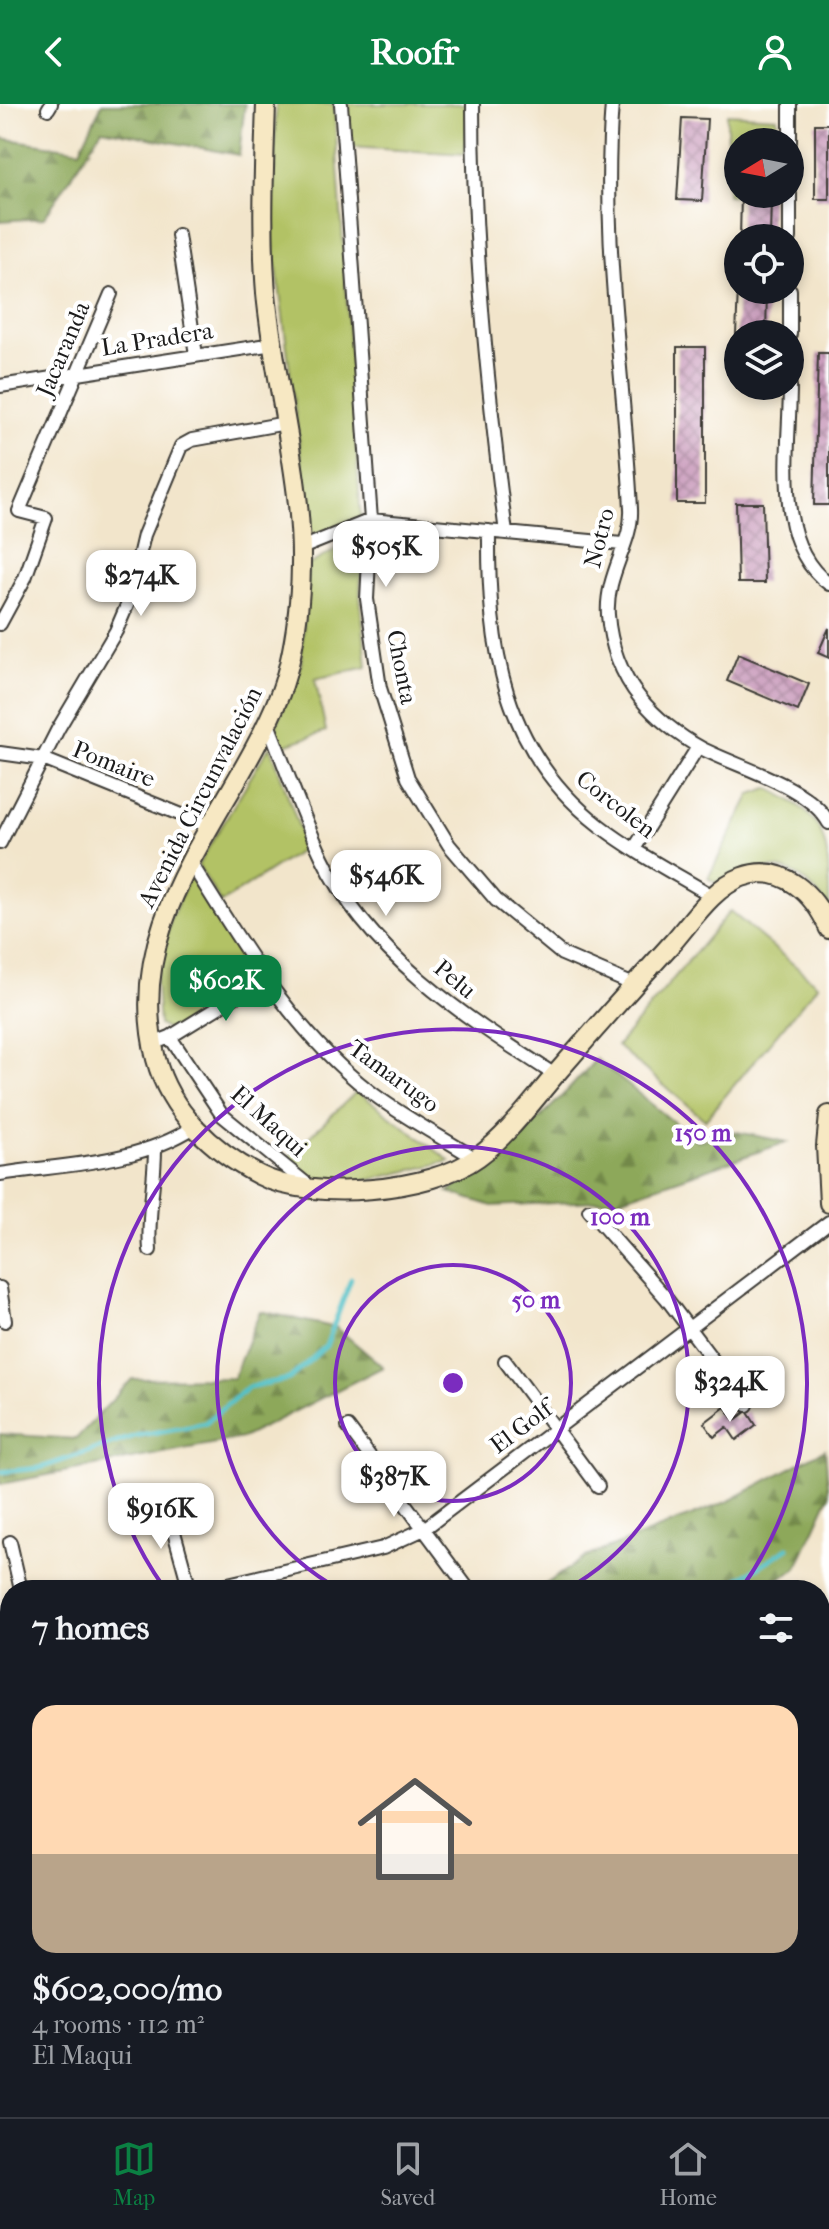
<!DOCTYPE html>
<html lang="en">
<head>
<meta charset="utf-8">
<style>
  body { margin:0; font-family:"IM FELL French Canon",serif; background:#242831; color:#f1f3f6; height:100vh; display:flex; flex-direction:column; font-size:30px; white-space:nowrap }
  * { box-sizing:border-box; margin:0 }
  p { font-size:26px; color:#9ea1a6 }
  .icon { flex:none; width:44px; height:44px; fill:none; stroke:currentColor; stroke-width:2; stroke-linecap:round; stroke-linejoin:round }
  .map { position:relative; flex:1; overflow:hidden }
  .details { position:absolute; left:0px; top:1476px; width:830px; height:538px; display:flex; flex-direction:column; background:#171b24; border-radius:32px 32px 0 0; box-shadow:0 4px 12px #0003 }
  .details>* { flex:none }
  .needle { width:52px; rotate:260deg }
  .controls { position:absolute; left:724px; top:24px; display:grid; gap:16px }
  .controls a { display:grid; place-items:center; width:80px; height:80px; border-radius:50%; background:#171b24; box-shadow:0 4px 12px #0003; font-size:40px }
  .price { position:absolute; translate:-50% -68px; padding:0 18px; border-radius:16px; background:#fff; color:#222; font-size:26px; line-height:52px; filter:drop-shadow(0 2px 4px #0008) }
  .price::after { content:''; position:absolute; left:50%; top:48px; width:24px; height:18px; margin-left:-12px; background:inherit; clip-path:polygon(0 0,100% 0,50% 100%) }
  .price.selected { background:#0b8043; color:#fff }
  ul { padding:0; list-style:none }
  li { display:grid; align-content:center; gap:16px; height:424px; padding:0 32px }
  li+li { border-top:2px solid #363941 }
  li span { display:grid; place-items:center; height:248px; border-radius:24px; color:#555 }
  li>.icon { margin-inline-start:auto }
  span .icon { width:144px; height:144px; fill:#fffc; stroke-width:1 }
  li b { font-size:34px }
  h2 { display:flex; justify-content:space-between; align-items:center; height:96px; padding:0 32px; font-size:34px }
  header { display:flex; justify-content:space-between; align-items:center; height:104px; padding:0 32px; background:#0b8043; color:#fff; font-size:36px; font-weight:700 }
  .dock { display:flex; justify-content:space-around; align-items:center; height:112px; border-top:2px solid #363941; background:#171b24; font-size:22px; color:#9ea1a6 }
  .dock a { display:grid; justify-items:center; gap:4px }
  .dock .selected { color:#0b8043 }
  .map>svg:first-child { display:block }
  .green { fill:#b2c265; stroke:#676f40; stroke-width:2 }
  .forest { fill:url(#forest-firs); stroke:#54623b; stroke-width:2 }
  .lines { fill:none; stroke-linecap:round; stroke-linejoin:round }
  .stream { stroke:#53c1c7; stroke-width:5 }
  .building { fill:url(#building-cross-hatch) }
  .street-casing { stroke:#3c3a36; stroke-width:16 }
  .secondary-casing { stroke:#3c3a36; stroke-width:22 }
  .street { stroke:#fff; stroke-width:12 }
  .secondary { stroke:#f7e8c3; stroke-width:18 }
  .ring { fill:none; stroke:#7b2cbf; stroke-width:4 }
  .labels { text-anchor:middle; stroke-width:8; stroke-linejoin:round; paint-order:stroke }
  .street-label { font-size:24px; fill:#1c1c1c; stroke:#fff }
  .centre { fill:#7b2cbf; stroke:#fff; stroke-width:4 }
  .ring-label { font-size:24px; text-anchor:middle; font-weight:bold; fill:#7b2cbf; stroke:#fff; stroke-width:8; stroke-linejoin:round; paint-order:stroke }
</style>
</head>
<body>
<header><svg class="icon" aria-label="back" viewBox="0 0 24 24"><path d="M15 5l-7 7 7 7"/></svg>Roofr<svg class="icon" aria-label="person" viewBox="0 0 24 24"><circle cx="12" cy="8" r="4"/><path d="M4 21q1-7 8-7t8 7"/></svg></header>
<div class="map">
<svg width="829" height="2013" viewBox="0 0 829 2013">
  <defs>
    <pattern id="forest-firs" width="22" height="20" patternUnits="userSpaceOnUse" patternTransform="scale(2)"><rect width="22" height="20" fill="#8da85a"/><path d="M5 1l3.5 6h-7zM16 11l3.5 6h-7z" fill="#72884a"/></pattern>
    <pattern id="building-cross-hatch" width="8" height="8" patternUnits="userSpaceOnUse" patternTransform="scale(2)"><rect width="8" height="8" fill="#cb9dbd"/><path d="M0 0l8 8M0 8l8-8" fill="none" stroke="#a47f99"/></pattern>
  </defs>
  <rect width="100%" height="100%" fill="#fff"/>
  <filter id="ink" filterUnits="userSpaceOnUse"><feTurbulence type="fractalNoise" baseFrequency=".0125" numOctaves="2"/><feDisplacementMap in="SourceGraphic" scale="16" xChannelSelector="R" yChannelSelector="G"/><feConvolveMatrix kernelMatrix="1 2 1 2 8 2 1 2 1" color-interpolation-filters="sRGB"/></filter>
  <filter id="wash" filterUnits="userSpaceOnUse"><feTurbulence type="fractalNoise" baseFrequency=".006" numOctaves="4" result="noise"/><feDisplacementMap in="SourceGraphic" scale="32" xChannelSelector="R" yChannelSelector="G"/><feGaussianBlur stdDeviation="1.8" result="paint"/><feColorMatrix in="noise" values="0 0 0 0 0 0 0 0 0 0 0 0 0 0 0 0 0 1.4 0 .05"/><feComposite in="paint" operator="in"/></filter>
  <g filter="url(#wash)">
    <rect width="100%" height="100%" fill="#f2e5cb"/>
    <path class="green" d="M 276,0 L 334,0 L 361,417 L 312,440 L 273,134 Z
      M 348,0 L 469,0 L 465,50 L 349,43 Z
      M 727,10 L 777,13 L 776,38 L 738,38 L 738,90 L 771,90 L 771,93 L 727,91 Z
      M 363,431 L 360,491 L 367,563 L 315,575 L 326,627 L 282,642 L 277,631 L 277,620 L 301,560 L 308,461 Z
      M 270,641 L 306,743 L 221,799 L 198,761 Z
      M 768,684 C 829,713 829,737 829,803 C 790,753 773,758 718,780 L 708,774 L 751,690 Z
      M 192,768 L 256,872 L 170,927 L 159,921 L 156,878 L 171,814 Z
      M 730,807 L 818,881 L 705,1016 L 617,942 Z
      M 357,987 L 450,1057 L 369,1076 L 312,1081 L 284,1057 Z
      M 10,1964 L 10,2004 L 82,2004 L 83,2013 L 0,2013 L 0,1973 Z"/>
    <path class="forest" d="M 102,0 L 245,0 L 239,51 L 102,25 L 44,114 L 0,117 L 0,34 L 80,46 Z
      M 596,955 L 697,1037 L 732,1027 L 787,1038 L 617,1096 L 492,1102 L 448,1088 C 502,1051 553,1005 596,955 Z
      M 260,1207 L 337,1224 L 383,1263 L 242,1334 L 0,1380 L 0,1330 L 76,1335 L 132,1275 L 233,1274 Z
      M 825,1345 L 829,1392 L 796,1465 L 759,1486 L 537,1486 L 586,1453 L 729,1397 Z
      M 10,1829 L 10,1964 L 0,1973 L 0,1837 Z"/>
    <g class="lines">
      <path class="stream" d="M 0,1368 L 40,1364 L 135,1332 L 205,1319 L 248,1283 L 289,1275 L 326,1242 L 351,1175
        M 722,1486 L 788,1444
        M 0,1951 L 10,1943"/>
    </g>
    <g id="blocks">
      <path class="building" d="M 682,14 L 707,15 L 702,97 L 677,96 Z
        M 815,20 L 829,20 L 829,95 L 815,95 Z
        M 741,92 L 771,93 L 770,134 L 740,134 Z
        M 738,186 L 767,186 L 766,230 L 736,230 Z
        M 677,243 L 705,243 L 705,399 L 677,399 Z
        M 818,249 L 829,249 L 829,401 L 814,401 Z
        M 736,399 L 763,399 L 765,479 L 738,479 Z
        M 829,524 L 829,554 L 818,549 Z
        M 738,550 L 809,580 L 798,607 L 727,577 Z
        M 725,1303 L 735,1316 L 747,1307 L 756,1321 L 736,1336 L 727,1323 L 714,1333 L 704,1319 Z
        M 820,1871 L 829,1880 L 829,1923 L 820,1931 Z
        M 134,2004 L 162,2004 L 163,2013 L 135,2013 Z
        M 197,2004 L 255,2004 L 252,2013 L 203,2013 L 195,2010 Z
        M 267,2004 L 323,2004 L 325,2005 L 322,2013 L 264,2013 Z
        M 343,2004 L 393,2004 L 403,2009 L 401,2013 L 345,2013 L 340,2011 Z
        M 442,2004 L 507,2004 L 503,2013 L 463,2013 Z
        M 525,2004 L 575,2004 L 571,2013 L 543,2013 Z"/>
    </g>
  </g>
  <g filter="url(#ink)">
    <use href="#blocks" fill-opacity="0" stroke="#3c3a36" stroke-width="2"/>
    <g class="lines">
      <g class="street-casing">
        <path id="street" d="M 341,0 L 371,416 L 367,495 L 380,584 L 408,674 L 449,741 L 496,796 L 562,850 L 634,881
          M 473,0 C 473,143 488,287 506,429
          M 612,0 C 601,137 624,269 631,405 C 633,438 605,471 608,511 C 610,540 621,571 640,594 C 655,613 679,632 701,644 C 739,664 808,681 829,719
          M 790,0 L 790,38
          M 48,5 L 51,0
          M 790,90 L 790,134
          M 178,131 L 196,251
          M 790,230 L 790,186
          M 0,282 L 273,240
          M 790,282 C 790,345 772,439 829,480
          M 489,427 C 488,543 502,646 600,722 C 635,749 676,770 714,793
          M 299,445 L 371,416 L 622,440
          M 0,520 L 25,474 L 46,414 L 19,407 L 111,190
          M 267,617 C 285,662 301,709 322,753 C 369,852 467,914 555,971
          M 0,649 L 43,655 L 209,722
          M 0,739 L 58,625 L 116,527 L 128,499 L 144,431 L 181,342 L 192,336 L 286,319
          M 634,745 L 698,643
          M 189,756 C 241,838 290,925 368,986 C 401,1012 440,1032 476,1055
          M 170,933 L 264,875
          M 152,940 L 170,933 L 222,1011 L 309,1082
          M 0,1070 C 66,1060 137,1060 194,1023
          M 589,1106 L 666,1194 L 747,1301
          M 150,1146 C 147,1111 155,1080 155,1045
          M 0,1184 L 5,1217
          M 505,1257 L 598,1382
          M 348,1323 L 469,1486
          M 166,1399 L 190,1486
          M 10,1438 L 21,1486
          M 202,1486 L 383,1444 L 424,1425 L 829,1118
          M 0,1534 L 10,1532
          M 820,1784 L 829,1774
          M 761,2004 L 779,2007 L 817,2004"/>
      </g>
      <g class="secondary-casing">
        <path id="secondary" d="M 266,0 C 264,63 261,126 266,189 C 275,290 310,395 299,498 C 296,528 291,561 280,590 C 232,712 120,813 156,955 C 170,1008 213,1047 259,1071 C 310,1098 431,1088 478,1053 C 508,1031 531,999 555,971 C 594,926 634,881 674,837 C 693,815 714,783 742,773 C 783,758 815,791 829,825
          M 829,1011 L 826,1042 L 829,1099"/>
      </g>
      <use href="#street" class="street"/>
      <use href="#secondary" class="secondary"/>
    </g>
  </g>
  <g class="ring">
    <circle cx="453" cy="1279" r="118"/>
    <path d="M339 1485A236 236 0 1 1 567 1485"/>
    <path d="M165 1485A354 354 0 1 1 741 1485"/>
  </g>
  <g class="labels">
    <g class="street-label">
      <text transform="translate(157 235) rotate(-9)" y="8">La Pradera</text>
      <text transform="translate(63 245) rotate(-67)" y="8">Jacaranda</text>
      <text transform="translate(599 434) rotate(-76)" y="8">Notro</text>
      <text transform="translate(402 563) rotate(79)" y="8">Chonta</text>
      <text transform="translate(114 660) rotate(22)" y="8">Pomaire</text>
      <text transform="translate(200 693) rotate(-63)" y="8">Avenida Circunvalación</text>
      <text transform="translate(616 700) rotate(38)" y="8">Corcolen</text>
      <text transform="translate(455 875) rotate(40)" y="8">Pelu</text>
      <text transform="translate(394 972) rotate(36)" y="8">Tamarugo</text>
      <text transform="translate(269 1017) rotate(42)" y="8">El Maqui</text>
      <text transform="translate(521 1323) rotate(-37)" y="8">El Golf</text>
    </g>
  </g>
  <circle cx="453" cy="1279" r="12" class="centre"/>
  <g class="ring-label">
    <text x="703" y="1037">150 m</text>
    <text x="620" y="1121">100 m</text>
    <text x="536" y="1204">50 m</text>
  </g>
</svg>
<div class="controls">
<a><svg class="needle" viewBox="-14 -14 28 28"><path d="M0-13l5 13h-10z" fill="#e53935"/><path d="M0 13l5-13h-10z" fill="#9ea1a6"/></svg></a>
<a><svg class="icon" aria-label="locate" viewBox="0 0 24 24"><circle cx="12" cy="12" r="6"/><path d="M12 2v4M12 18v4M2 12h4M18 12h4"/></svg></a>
<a><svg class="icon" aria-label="layers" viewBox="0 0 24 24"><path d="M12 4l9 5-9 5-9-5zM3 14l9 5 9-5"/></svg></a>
</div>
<b class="price" style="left:386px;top:485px">$505K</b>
<b class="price" style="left:141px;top:514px">$274K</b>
<b class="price" style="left:386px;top:814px">$546K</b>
<b class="price selected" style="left:226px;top:919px">$602K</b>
<b class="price" style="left:730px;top:1320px">$324K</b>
<b class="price" style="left:394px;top:1415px">$387K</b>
<b class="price" style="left:161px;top:1447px">$916K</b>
<section class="details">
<h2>7 homes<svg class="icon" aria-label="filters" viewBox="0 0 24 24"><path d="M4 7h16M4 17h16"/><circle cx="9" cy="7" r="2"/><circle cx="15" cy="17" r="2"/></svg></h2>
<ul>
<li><span style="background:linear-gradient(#ffd9b3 60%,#b9a48a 0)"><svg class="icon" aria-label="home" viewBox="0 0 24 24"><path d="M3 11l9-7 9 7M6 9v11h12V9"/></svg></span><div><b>$602,000/mo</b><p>4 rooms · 112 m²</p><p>El Maqui</p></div></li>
</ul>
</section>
</div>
<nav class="dock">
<a class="selected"><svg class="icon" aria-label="map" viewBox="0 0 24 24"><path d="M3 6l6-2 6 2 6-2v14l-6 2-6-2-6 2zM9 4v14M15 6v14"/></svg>Map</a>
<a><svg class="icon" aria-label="saved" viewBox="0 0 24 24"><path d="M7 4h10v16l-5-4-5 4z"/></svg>Saved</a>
<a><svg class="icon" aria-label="home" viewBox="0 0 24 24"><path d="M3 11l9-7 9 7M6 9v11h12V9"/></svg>Home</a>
</nav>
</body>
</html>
